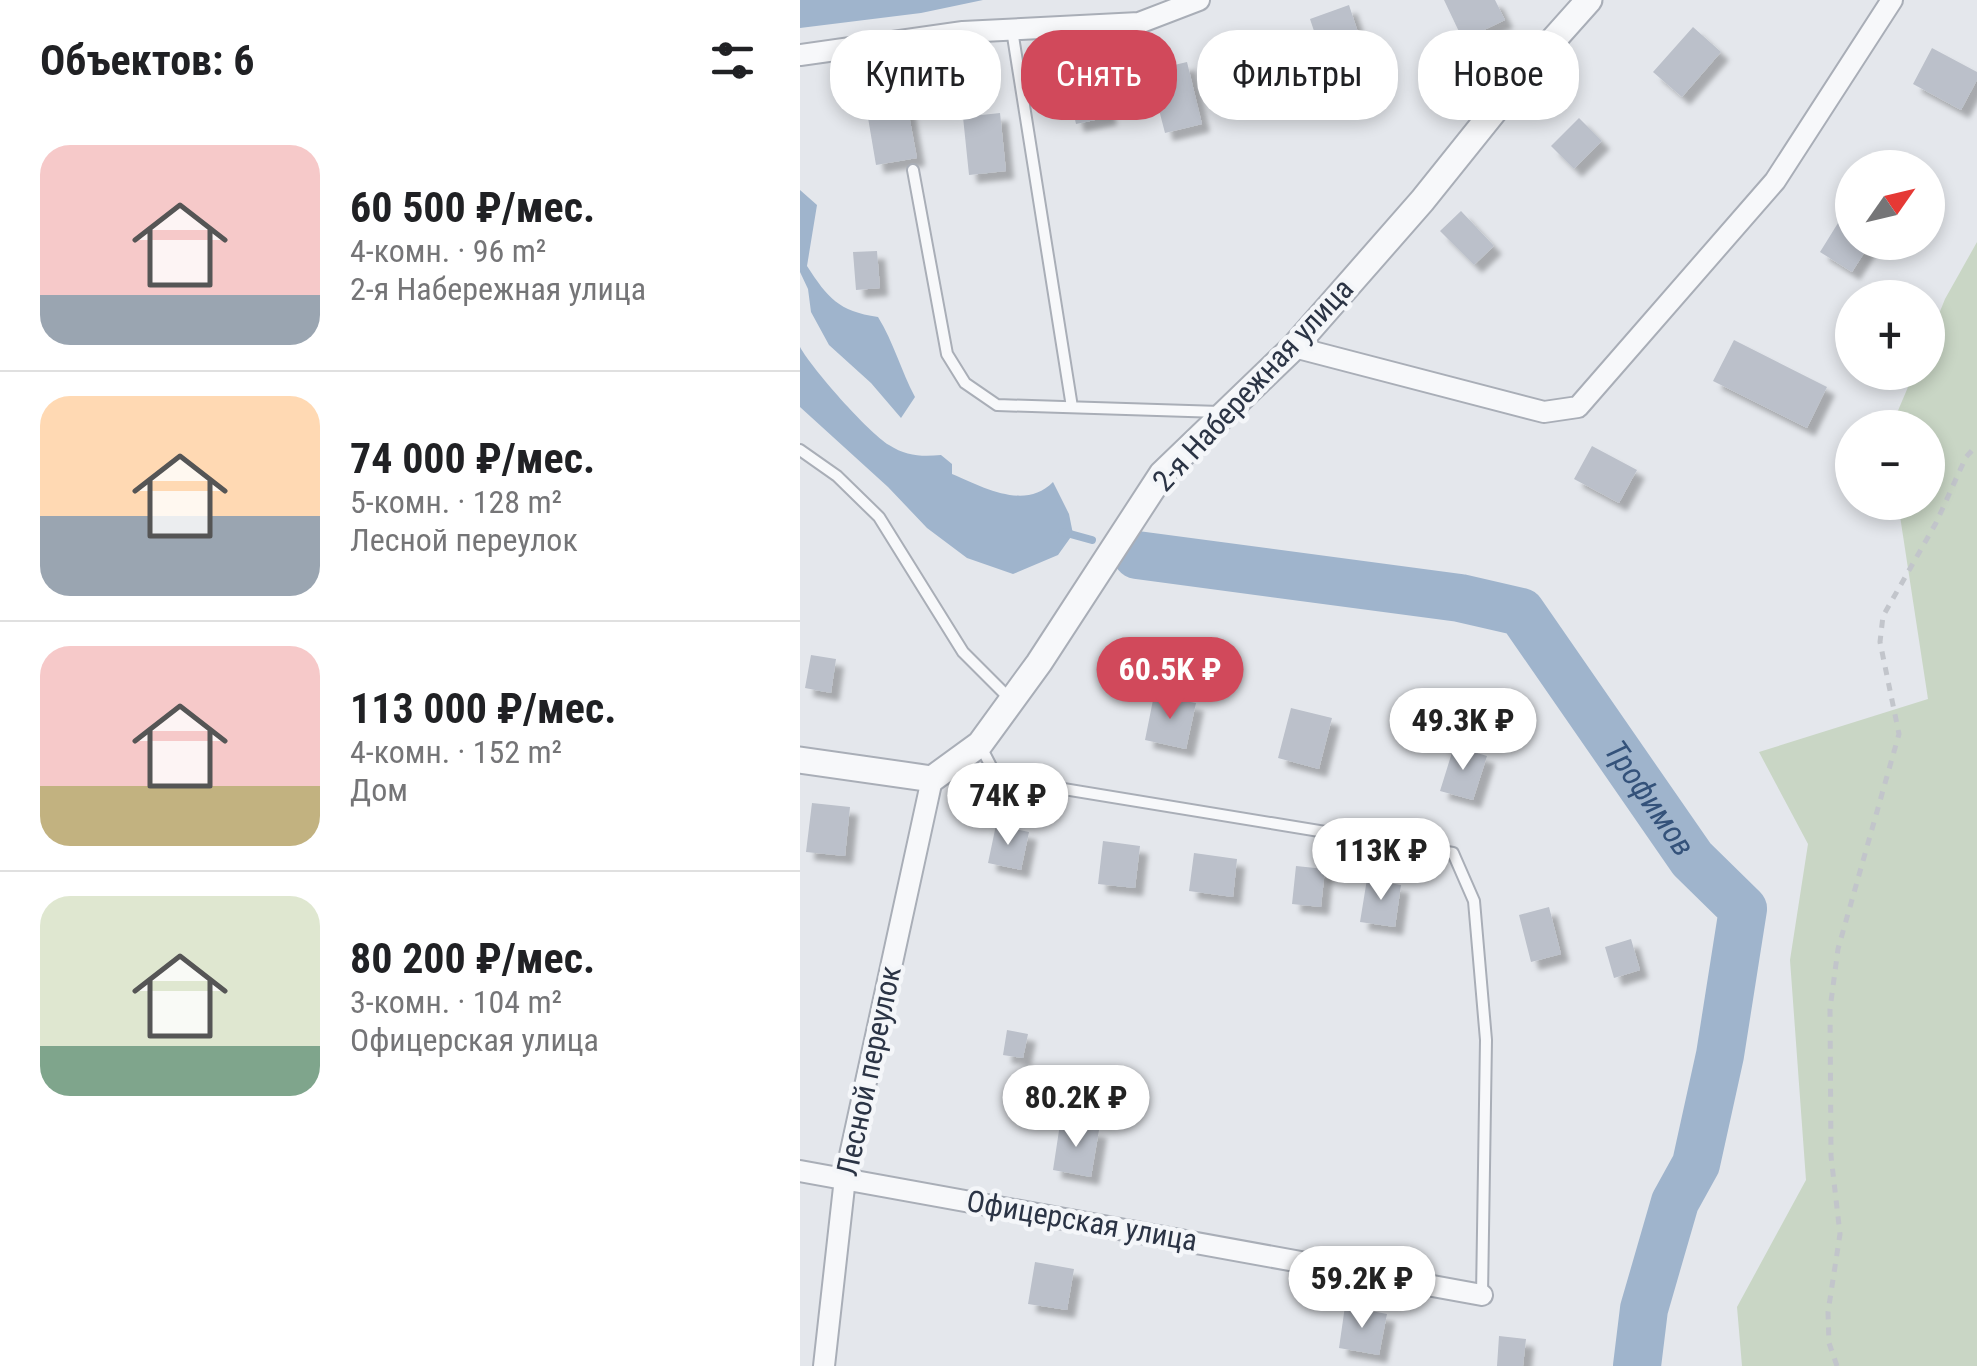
<!DOCTYPE html>
<html lang="ru">
<head>
<meta charset="utf-8">
<style>
  body { margin:0; font-family:"Roboto Condensed",sans-serif; background:#f6f6f6; color:#202124; height:100vh; display:flex; flex-direction:column; font-size:38px; white-space:nowrap }
  * { box-sizing:border-box; margin:0 }
  p { font-size:32px; color:#757577 }
  .icon { flex:none; width:55px; height:55px; fill:none; stroke:currentColor; stroke-width:2; stroke-linecap:round; stroke-linejoin:round }
  .map { position:relative; flex:1; overflow:hidden }
  .details { display:flex; flex-direction:column; background:#fff; width:800px }
  .details>* { flex:none }
  .guide { position:absolute; left:30px; top:30px; width:950px; height:90px; display:flex; gap:20px }
  .needle { width:65px; rotate:56deg }
  .controls { position:absolute; left:1035px; top:150px; display:grid; gap:20px }
  .controls a { display:grid; place-items:center; width:110px; height:110px; border-radius:50%; background:#fff; box-shadow:0 5px 15px #0003; font-size:50px }
  .price { position:absolute; translate:-50% -85px; padding:0 22px; border-radius:35px; background:#fff; color:#222; font-size:32px; line-height:65px; filter:drop-shadow(0 2px 5px #0008) }
  .price::after { content:''; position:absolute; left:50%; top:60px; width:30px; height:22px; margin-left:-15px; background:inherit; clip-path:polygon(0 0,100% 0,50% 100%) }
  .price.selected { background:#d1495b; color:#fff }
  ul { padding:0; list-style:none }
  li { display:flex; align-items:center; gap:30px; height:250px; padding:0 40px }
  li+li { border-top:2px solid #e0e0e0 }
  li span { display:grid; place-items:center; flex:none; width:280px; height:200px; border-radius:30px; color:#555 }
  li>.icon { margin-inline-start:auto }
  span .icon { width:120px; height:120px; fill:#fffc; stroke-width:1 }
  li b { font-size:42px }
  h2 { display:flex; justify-content:space-between; align-items:center; height:120px; padding:0 40px; font-size:42px }
  .pill { padding:0 35px; border-radius:40px; background:#fff; box-shadow:0 5px 15px #0003; font-size:35px; line-height:90px }
  .pill.selected { background:#d1495b; color:#fff }
  main { display:flex; flex:1; min-height:0 }
  .map>svg:first-child { display:block }
  .green { fill:#c9d6c5 }
  .water { fill:#9fb4cc }
  .lines { fill:none; stroke-linecap:round; stroke-linejoin:round }
  .stream { stroke:#9fb4cc; stroke-width:8 }
  .river { stroke:#9fb4cc; stroke-width:48 }
  .building { fill:#bbc0ca; filter:url(#shadow) }
  .service-casing { stroke:#a9aeb7; stroke-width:14 }
  .minor-casing { stroke:#a9aeb7; stroke-width:24 }
  .tertiary-casing { stroke:#a9aeb7; stroke-width:29 }
  .path { stroke:#c2c5cb; stroke-width:5; stroke-dasharray:8 8; stroke-linecap:butt }
  .service { stroke:#f7f8fa; stroke-width:10 }
  .minor { stroke:#f7f8fa; stroke-width:20 }
  .tertiary { stroke:#f7f8fa; stroke-width:25 }
  .labels { text-anchor:middle; stroke-width:9; stroke-linejoin:round; paint-order:stroke }
  .street-label { font-size:30px; fill:#2b3445; stroke:#f4f6f9 }
  .water-label { font-size:32px; font-style:italic; fill:#34527a; stroke:#f4f6f9 }
</style>
</head>
<body>
<main>
<section class="details">
<h2>Объектов: 6<svg class="icon" aria-label="filters" viewBox="0 0 24 24"><path d="M4 7h16M4 17h16"/><circle cx="9" cy="7" r="2"/><circle cx="15" cy="17" r="2"/></svg></h2>
<ul>
<li><span style="background:linear-gradient(#f6c9c9 75%,#9aa5b1 0)"><svg class="icon" aria-label="home" viewBox="0 0 24 24"><path d="M3 11l9-7 9 7M6 9v11h12V9"/></svg></span><div><b>60 500 ₽/мес.</b><p>4-комн. · 96 m²</p><p>2-я Набережная улица</p></div></li>
<li><span style="background:linear-gradient(#ffd9b3 60%,#9aa5b1 0)"><svg class="icon" aria-label="home" viewBox="0 0 24 24"><path d="M3 11l9-7 9 7M6 9v11h12V9"/></svg></span><div><b>74 000 ₽/мес.</b><p>5-комн. · 128 m²</p><p>Лесной переулок</p></div></li>
<li><span style="background:linear-gradient(#f6c9c9 70%,#c2b280 0)"><svg class="icon" aria-label="home" viewBox="0 0 24 24"><path d="M3 11l9-7 9 7M6 9v11h12V9"/></svg></span><div><b>113 000 ₽/мес.</b><p>4-комн. · 152 m²</p><p>Дом</p></div></li>
<li><span style="background:linear-gradient(#dfe7d0 75%,#7fa58c 0)"><svg class="icon" aria-label="home" viewBox="0 0 24 24"><path d="M3 11l9-7 9 7M6 9v11h12V9"/></svg></span><div><b>80 200 ₽/мес.</b><p>3-комн. · 104 m²</p><p>Офицерская улица</p></div></li>
</ul>
</section>
<div class="map">
<svg width="1177" height="1366" viewBox="0 0 1177 1366">
  <defs>
    <filter id="shadow"><feDropShadow dx="8" dy="8" stdDeviation="2.5" flood-color="#0004"/></filter>
  </defs>
  <rect width="100%" height="100%" fill="#e4e7ec"/>
  <path class="green" d="M 1177,242 L 1177,1366 L 942,1366 L 937,1307 L 1006,1180 L 990,960 L 1008,844 L 959,752 L 1128,699 L 1098,503 L 1128,502 L 1128,428 L 1091,427 L 1114,373 L 1128,372 L 1128,341 L 1145,299 Z"/>
  <path class="water" d="M 0,0 L 183,0 L 121,13 L 0,28 Z
    M 0,190 L 17,205 L 7,266 C 28,298 38,311 78,317 C 94,343 101,371 115,397 L 101,418 L 71,383 L 29,345 L 11,312 L 8,289 L 0,272 Z
    M 0,347 C 12,369 68,432 89,445 C 106,456 122,457 141,455 L 152,464 L 152,474 C 183,487 225,511 253,482 L 269,514 L 273,534 L 258,555 L 213,574 L 167,558 L 127,528 L 88,487 L 0,407 Z"/>
  <g class="lines">
    <path class="stream" d="M 263,532 L 292,540"/>
    <path class="river" id="s1" d="M 337,555 L 660,598 L 721,612 L 892,859 L 943,909 L 920,1055 L 896,1164 L 875,1202 L 844,1309 L 837,1366"/>
  </g>
  <path class="building" d="M 644,0 L 695,0 L 705,20 L 663,40 Z
    M 549,5 L 568,63 L 529,76 L 510,19 Z
    M 893,27 L 921,52 L 882,97 L 853,72 Z
    M 456,42 L 464,86 L 434,91 L 426,47 Z
    M 1132,48 L 1177,72 L 1177,80 L 1161,110 L 1113,84 Z
    M 387,62 L 402,124 L 365,133 L 349,71 Z
    M 300,77 L 309,117 L 276,124 L 267,84 Z
    M 106,99 L 117,158 L 76,165 L 66,106 Z
    M 200,113 L 206,171 L 169,175 L 163,117 Z
    M 779,118 L 802,141 L 774,169 L 751,146 Z
    M 661,211 L 694,246 L 674,265 L 640,231 Z
    M 1043,215 L 1052,221 L 1052,242 L 1071,242 L 1052,272 L 1020,252 Z
    M 77,251 L 80,288 L 56,290 L 53,252 Z
    M 934,340 L 1027,387 L 1007,428 L 913,381 Z
    M 792,446 L 837,470 L 819,503 L 774,479 Z
    M 11,655 L 36,659 L 31,693 L 5,688 Z
    M 354,695 L 396,703 L 386,749 L 345,740 Z
    M 491,708 L 532,718 L 519,769 L 478,758 Z
    M 654,746 L 687,756 L 673,800 L 640,791 Z
    M 12,803 L 50,807 L 45,856 L 6,852 Z
    M 196,825 L 229,832 L 221,870 L 188,863 Z
    M 303,841 L 340,846 L 335,888 L 298,884 Z
    M 394,853 L 437,859 L 433,897 L 389,891 Z
    M 496,866 L 525,869 L 521,907 L 492,904 Z
    M 567,879 L 601,885 L 595,927 L 560,922 Z
    M 749,907 L 761,954 L 731,962 L 719,915 Z
    M 831,939 L 840,970 L 814,978 L 805,947 Z
    M 207,1030 L 228,1034 L 223,1058 L 203,1055 Z
    M 260,1124 L 299,1130 L 291,1177 L 253,1170 Z
    M 235,1262 L 274,1269 L 267,1310 L 228,1304 Z
    M 545,1306 L 587,1314 L 579,1355 L 539,1348 Z
    M 699,1336 L 726,1339 L 723,1366 L 697,1366 Z"/>
  <g class="lines">
    <g class="service-casing">
      <path id="service" d="M 212,30 L 272,407
        M 113,170 L 147,354 L 165,383 L 197,405 L 420,412
        M 0,450 L 37,476 L 79,517 L 163,652 L 210,699
        M 180,745 L 197,778 L 653,853 L 674,901 L 686,1040 L 682,1295"/>
    </g>
    <g class="minor-casing">
      <path id="minor" d="M 0,55 L 163,32 L 339,23 L 399,0
        M 494,347 L 744,412 L 778,407 L 975,181 L 1092,0
        M 0,1171 L 682,1295
        M 24,1366 L 45,1178 L 132,779"/>
    </g>
    <g class="tertiary-casing">
      <path id="tertiary" d="M 0,760 L 132,779 L 180,744 L 239,663 L 362,474 L 494,347 L 622,201 L 731,65 L 789,0"/>
    </g>
    <path class="path" d="M 1037,1366 L 1029,1343 L 1028,1312 L 1040,1234 L 1031,1156 L 1030,1009 L 1038,949 L 1099,734 L 1080,642 L 1083,616 L 1136,523 L 1166,457 L 1177,445"/>
    <use href="#service" class="service"/>
    <use href="#minor" class="minor"/>
    <use href="#tertiary" class="tertiary"/>
  </g>
  <g class="labels">
    <g class="street-label">
      <text transform="translate(453 385) rotate(-47)" y="10">2-я Набережная улица</text>
      <text transform="translate(69 1071) rotate(-78)" y="10">Лесной переулок</text>
      <text transform="translate(282 1221) rotate(10)" y="10">Офицерская улица</text>
    </g>
    <g class="water-label">
      <text dy="11" stroke="none"><textPath href="#s1" startOffset="615">Трофимов</textPath></text>
    </g>
  </g>
</svg>
<div class="controls">
<a><svg class="needle" viewBox="-14 -14 28 28"><path d="M0-13l5 13h-10z" fill="#e53935"/><path d="M0 13l5-13h-10z" fill="#757577"/></svg></a>
<a>+</a>
<a>−</a>
</div>
<b class="price selected" style="left:370px;top:722px">60.5K ₽</b>
<b class="price" style="left:663px;top:773px">49.3K ₽</b>
<b class="price" style="left:208px;top:848px">74K ₽</b>
<b class="price" style="left:581px;top:903px">113K ₽</b>
<b class="price" style="left:276px;top:1150px">80.2K ₽</b>
<b class="price" style="left:562px;top:1331px">59.2K ₽</b>
<div class="guide">
<a class="pill">Купить</a>
<a class="pill selected">Снять</a>
<a class="pill">Фильтры</a>
<a class="pill">Новое</a>
</div>
</div>
</main>
</body>
</html>
